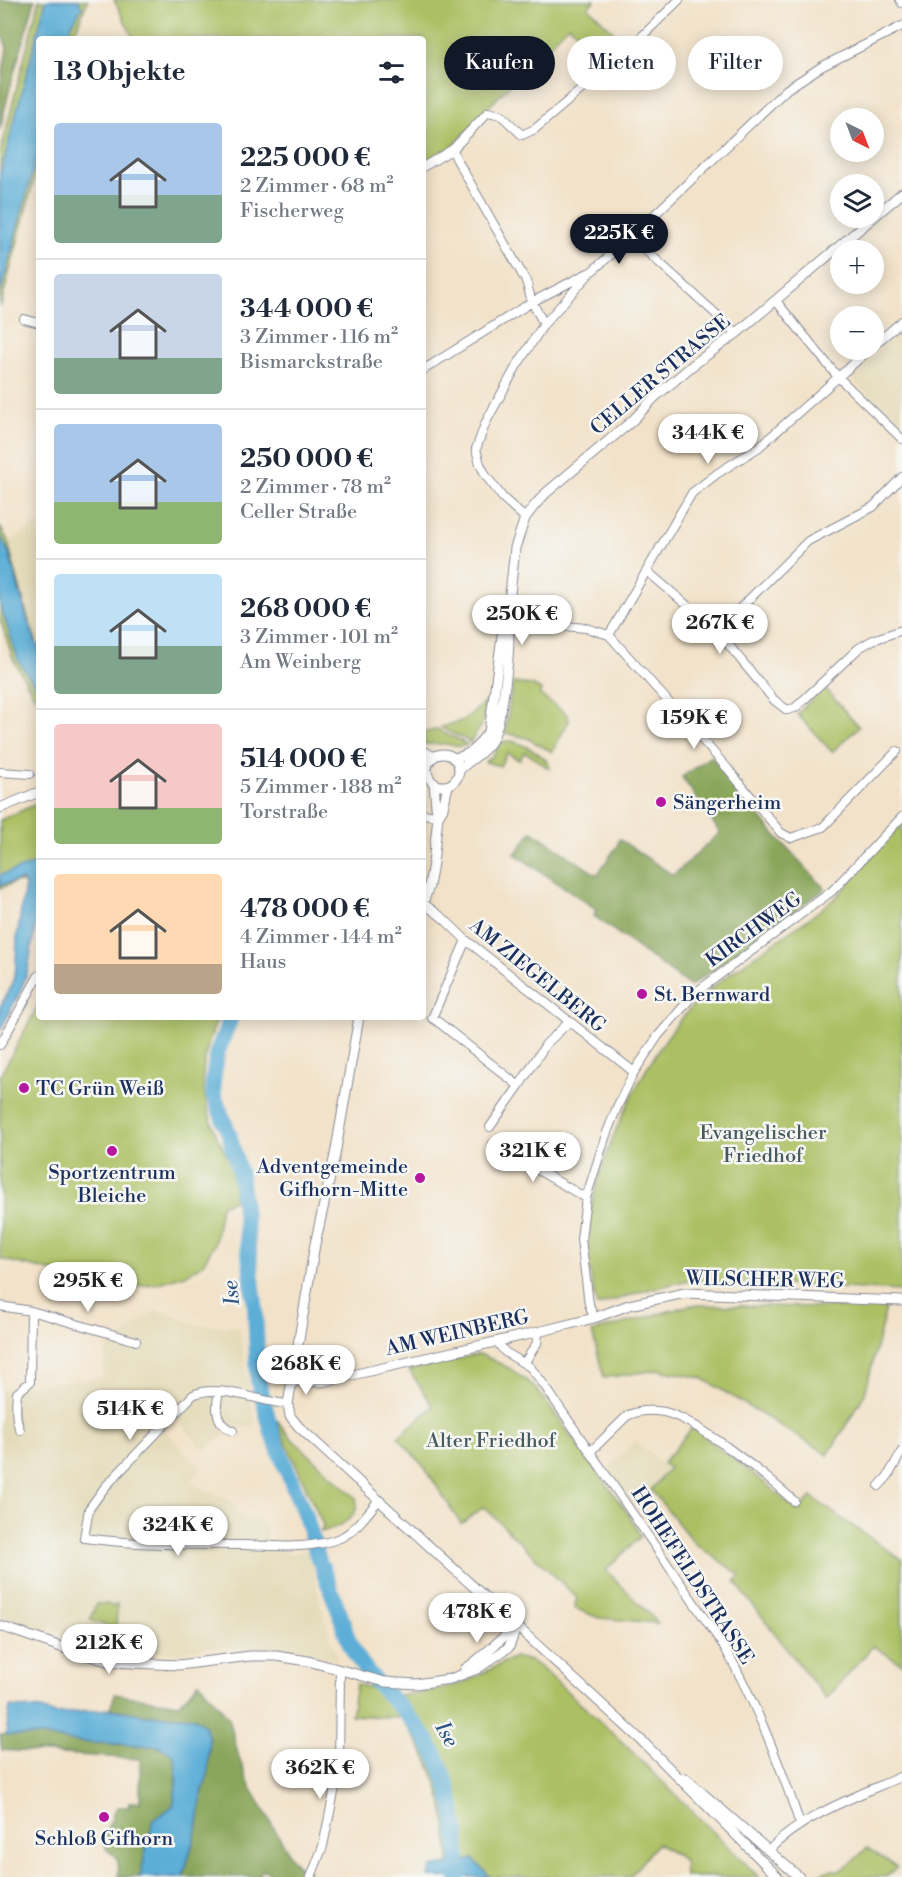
<!DOCTYPE html>
<html lang="de">
<head>
<meta charset="utf-8">
<style>
  body { margin:0; font-family:"Libre Bodoni",serif; background:#f6f6f7; color:#1f2937; height:100vh; display:flex; flex-direction:column; font-size:22px; white-space:nowrap }
  * { box-sizing:border-box; margin:0 }
  p { font-size:20px; color:#747a83 }
  .icon { flex:none; width:33px; height:33px; fill:none; stroke:currentColor; stroke-width:2; stroke-linecap:round; stroke-linejoin:round }
  .map { position:relative; flex:1; overflow:hidden }
  .details { position:absolute; left:36px; top:36px; width:390px; height:984px; display:flex; flex-direction:column; background:#fff; border-radius:6px; box-shadow:0 3px 15px #0003 }
  .details>* { flex:none }
  .hud { position:absolute; left:444px; top:36px; width:368px; height:54px; display:flex; gap:12px }
  .needle { width:39px; rotate:138deg }
  .fabs { position:absolute; left:830px; top:108px; display:grid; gap:12px }
  .fabs a { display:grid; place-items:center; width:54px; height:54px; border-radius:50%; background:#fff; box-shadow:0 3px 15px #0003; font-size:30px }
  .price { position:absolute; translate:-50% -51px; padding:0 14px; border-radius:21px; background:#fff; color:#222; font-size:20px; line-height:39px; filter:drop-shadow(0 2px 3px #0008) }
  .price::after { content:''; position:absolute; left:50%; top:36px; width:18px; height:14px; margin-left:-9px; background:inherit; clip-path:polygon(0 0,100% 0,50% 100%) }
  .price.current { background:#111827; color:#fff }
  ul { padding:0; list-style:none }
  li { display:flex; align-items:center; gap:18px; height:150px; padding:0 18px }
  li+li { border-top:2px solid #e0e1e3 }
  li span { display:grid; place-items:center; flex:none; width:168px; height:120px; border-radius:6px; color:#555 }
  li>.icon { margin-inline-start:auto }
  span .icon { width:72px; height:72px; fill:#fffc; stroke-width:1 }
  li b { font-size:26px }
  h2 { display:flex; justify-content:space-between; align-items:center; height:72px; padding:0 18px; font-size:26px }
  .tag { padding:0 21px; border-radius:27px; background:#fff; box-shadow:0 3px 15px #0003; font-size:21px; line-height:54px }
  .tag.current { background:#111827; color:#fff }
  .map>svg:first-child { display:block }
  .built { fill:#e4dbba }
  .green { fill:#acc064; stroke:#647861; stroke-width:1.5 }
  .forest { fill:#89a65a; stroke:#526a5c; stroke-width:1.5 }
  .water { fill:#5caed7; stroke:#3c6e9a; stroke-width:1.5 }
  .lines { fill:none; stroke-linecap:round; stroke-linejoin:round }
  .river { stroke:#5caed7; stroke-width:16 }
  .minor-casing { stroke:#868894; stroke-width:10 }
  .tertiary-casing { stroke:#868894; stroke-width:11 }
  .minor { stroke:#fff; stroke-width:8 }
  .tertiary { stroke:#fff; stroke-width:9 }
  .poi-dot { fill:#b5179e; stroke:#f6f6f2; stroke-width:2 }
  .labels { text-anchor:middle; stroke-width:5; stroke-linejoin:round; paint-order:stroke }
  .street-label { font-size:20px; fill:#1b2f5e; stroke:#f6f6f2 }
  .poi-label { font-size:20px; fill:#1b2f5e; stroke:#f6f6f2; text-anchor:start }
  .park-label { font-size:20px; fill:#465a60; stroke:#f6f6f2 }
  .water-label { font-size:21px; font-style:italic; fill:#2e5582; stroke:#f6f6f2 }
</style>
</head>
<body>
<div class="map">
<svg width="902" height="1877" viewBox="0 0 902 1877">
  <rect width="100%" height="100%" fill="#f6f6f2"/>
  <filter id="ink" filterUnits="userSpaceOnUse"><feTurbulence type="fractalNoise" baseFrequency=".0167" numOctaves="2"/><feDisplacementMap in="SourceGraphic" scale="12" xChannelSelector="R" yChannelSelector="G"/><feConvolveMatrix kernelMatrix="1 2 1 2 8 2 1 2 1" color-interpolation-filters="sRGB"/></filter>
  <filter id="wash" filterUnits="userSpaceOnUse"><feTurbulence type="fractalNoise" baseFrequency=".008" numOctaves="4" result="noise"/><feDisplacementMap in="SourceGraphic" scale="24" xChannelSelector="R" yChannelSelector="G"/><feGaussianBlur stdDeviation="1.35" result="paint"/><feColorMatrix in="noise" values="0 0 0 0 0 0 0 0 0 0 0 0 0 0 0 0 0 1.4 0 .05"/><feComposite in="paint" operator="in"/></filter>
  <g filter="url(#wash)">
    <rect width="100%" height="100%" fill="#f2e2c9"/>
    <path class="built" d="M 902,329 L 902,428 L 850,377 Z
      M 39,523 L 39,648 L 28,618 L 11,551 L 7,543 Z
      M 156,1310 L 200,1325 L 239,1327 L 255,1426 L 233,1428 L 205,1450 L 177,1420 L 165,1431 L 202,1469 L 191,1479 L 196,1485 L 235,1503 L 238,1514 L 267,1524 L 265,1549 L 290,1554 L 308,1551 L 323,1613 L 338,1660 L 293,1649 L 250,1647 L 203,1648 L 178,1653 L 119,1651 L 54,1630 L 53,1626 L 48,1627 L 49,1630 L 39,1630 L 0,1617 L 0,1391 L 11,1387 L 102,1378 L 107,1348 Z
      M 635,1441 L 669,1468 L 647,1494 L 633,1505 L 607,1469 Z"/>
    <path class="green" d="M 39,0 L 88,0 L 72,39 L 39,39 L 39,161 L 0,308 L 0,153 Z
      M 114,0 L 595,0 L 588,7 L 626,44 L 607,62 L 569,25 L 498,97 L 450,150 L 423,166 L 423,39 L 134,39 Z
      M 0,527 L 7,539 L 28,618 L 39,649 L 39,699 L 33,694 L 13,659 L 0,619 Z
      M 513,683 L 532,685 L 541,690 L 540,695 L 568,715 L 569,721 L 552,752 L 527,738 L 505,733 Z
      M 824,687 L 859,727 L 832,752 L 797,714 Z
      M 487,700 L 483,722 L 470,743 C 461,734 449,735 441,727 L 464,720 Z
      M 438,729 C 447,737 458,737 467,745 C 458,749 452,744 443,744 C 435,743 431,746 423,743 L 423,733 Z
      M 511,741 C 522,743 550,757 550,769 L 525,752 L 519,760 L 507,753 L 500,766 L 485,762 L 493,755 L 501,742 Z
      M 39,803 L 39,884 L 17,882 L 0,888 L 0,820 Z
      M 902,822 L 902,1291 L 689,1280 L 643,1291 L 597,1306 C 591,1284 587,1262 588,1239 C 590,1169 642,1061 689,1010 C 732,964 789,938 836,897 C 844,890 851,881 857,873 C 872,856 887,839 902,822 Z
      M 39,1004 L 39,1017 L 218,1017 C 199,1063 198,1088 216,1134 C 220,1145 229,1156 232,1167 C 234,1178 234,1189 234,1200 L 221,1205 L 215,1243 L 203,1264 L 185,1275 L 155,1284 L 126,1287 L 104,1284 L 0,1259 L 0,1076 Z
      M 691,1305 L 886,1308 L 865,1394 L 828,1455 L 702,1378 L 659,1370 L 604,1378 L 592,1332 Z
      M 480,1354 L 509,1368 L 535,1387 L 627,1512 L 641,1536 L 606,1570 L 658,1623 L 599,1618 L 574,1608 L 577,1598 L 484,1507 L 461,1524 L 425,1468 L 398,1437 L 433,1406 L 409,1370 Z
      M 277,1420 L 290,1437 L 356,1498 C 362,1518 337,1528 321,1532 L 323,1525 L 280,1430 Z
      M 692,1428 L 764,1482 L 797,1511 L 811,1497 L 902,1560 L 902,1664 L 873,1646 L 826,1699 L 735,1582 L 740,1575 L 694,1543 L 651,1490 L 669,1468 L 663,1463 Z
      M 96,1604 L 108,1604 L 113,1607 L 117,1604 L 116,1629 L 90,1620 Z
      M 514,1657 L 531,1661 L 547,1673 L 620,1740 L 759,1877 L 685,1877 L 684,1860 L 657,1843 L 630,1877 L 490,1877 L 473,1859 L 458,1864 L 449,1863 C 447,1805 437,1765 401,1718 L 351,1715 L 356,1684 L 399,1695 L 418,1694 L 464,1683 Z
      M 867,1848 L 897,1867 L 885,1877 L 812,1877 L 830,1870 L 841,1870 L 850,1864 Z"/>
    <path class="forest" d="M 0,0 L 35,0 L 11,83 L 0,130 L 0,89 L 7,48 L 0,28 Z
      M 711,756 L 769,828 L 825,889 L 690,986 L 594,916 L 596,909 L 515,854 L 532,831 L 597,875 L 617,846 L 619,839 L 673,875 C 690,861 704,846 720,833 L 682,777 Z
      M 199,1682 L 229,1718 L 239,1758 L 249,1784 L 292,1859 L 298,1866 L 309,1870 L 306,1877 L 281,1877 L 263,1870 L 258,1877 L 183,1877 L 198,1824 L 201,1798 L 208,1773 L 209,1739 L 204,1725 L 193,1717 L 146,1715 L 110,1709 L 115,1694 L 179,1704 Z
      M 0,1735 L 42,1736 L 80,1742 L 157,1746 L 173,1754 C 179,1772 176,1788 173,1806 L 153,1820 L 140,1877 L 118,1877 C 122,1847 106,1858 105,1844 C 103,1834 108,1828 111,1820 C 114,1814 112,1812 117,1807 L 129,1807 L 129,1802 L 140,1802 L 140,1759 L 2,1750 Z"/>
    <path class="water" d="M 46,0 L 78,0 L 82,7 L 71,26 L 67,39 L 39,39 L 39,148 L 0,294 L 0,175 Z
      M 0,535 L 9,553 L 27,618 L 39,650 L 39,691 L 19,662 L 0,605 Z
      M 39,859 L 39,905 L 28,970 L 20,992 L 0,1031 L 0,1007 L 12,985 L 16,967 L 17,937 L 25,884 L 22,880 L 0,885 L 0,875 L 31,865 Z
      M 10,1707 L 41,1709 L 56,1714 L 110,1709 L 146,1715 L 193,1717 L 204,1725 L 209,1739 L 208,1773 L 201,1798 L 198,1824 L 183,1877 L 140,1877 L 153,1820 L 173,1806 C 176,1788 179,1772 173,1754 L 157,1746 L 80,1742 L 42,1736 L 6,1735 Z
      M 473,1859 L 490,1877 L 429,1877 L 431,1867 C 446,1864 459,1864 473,1859 Z"/>
    <g class="lines">
      <path class="river" d="M 231,1017 L 217,1053 L 213,1082 L 214,1096 L 229,1134 L 240,1175 L 255,1305 L 258,1380 L 272,1433 L 306,1518 L 319,1561
        M 322,1567 C 328,1583 334,1598 340,1614 C 345,1630 349,1646 359,1660 C 376,1686 400,1705 419,1729 C 451,1769 460,1827 458,1877"/>
    </g>
  </g>
  <g filter="url(#ink)">
    <g class="lines">
      <g class="minor-casing">
        <path id="minor" d="M 900,0 L 902,3
          M 453,149 L 456,158 L 526,281 L 532,302 L 544,324
          M 423,167 L 453,149 L 488,112 L 501,115 L 522,135 L 535,129 L 631,47 L 679,0
          M 631,237 L 737,333
          M 776,301 L 838,377 L 902,439
          M 24,319 L 39,323
          M 873,346 L 902,321
          M 423,370 L 532,302 L 588,273
          M 525,518 L 503,498 L 486,476 L 480,464 L 476,449 L 486,422 L 516,367 L 544,324 L 590,273 L 631,237 L 787,89 L 821,67 L 902,26
          M 647,571 L 717,631 L 774,700 L 787,710 L 795,708 L 859,648 L 873,640 L 902,630
          M 507,621 L 586,628 L 609,635 L 728,769 L 781,833 L 791,838 L 823,827 L 897,751
          M 717,631 L 808,541 L 873,507 L 902,477
          M 609,635 L 692,493 L 718,473 L 759,447 L 869,350
          M 0,772 L 30,774
          M 423,814 L 438,816
          M 423,903 L 443,918 L 466,940 L 634,1072
          M 466,940 L 432,1018 L 437,1021 L 519,1086 L 546,1044 L 569,1022
          M 0,1045 L 39,975
          M 490,1127 L 519,1086
          M 493,1144 L 586,1198
          M 0,1306 L 31,1311 L 136,1341
          M 594,1318 L 589,1304 L 581,1239 L 586,1198 L 606,1135 L 617,1107 L 634,1072 L 658,1036 L 695,993 L 832,891 L 902,817
          M 497,1342 L 505,1352 L 530,1367 L 542,1382 L 725,1648 C 756,1703 780,1764 800,1824
          M 525,1362 L 537,1343 L 538,1332
          M 219,1392 C 215,1408 215,1424 233,1431
          M 288,1404 C 260,1402 218,1383 193,1395 L 105,1487 L 89,1509 L 84,1538 C 137,1545 190,1545 244,1545 C 274,1546 311,1550 340,1538 C 356,1531 368,1512 379,1500
          M 20,1430 C 15,1419 16,1405 17,1393 L 30,1382 L 31,1311
          M 590,1452 L 627,1416 C 638,1410 652,1410 664,1412 C 695,1418 769,1478 794,1501
          M 879,1486 L 888,1476 L 902,1451
          M 769,1850 C 803,1815 858,1796 902,1776
          M 311,1877 L 323,1846 L 339,1768 L 340,1670"/>
      </g>
      <g class="tertiary-casing">
        <path id="tertiary" d="M 423,751 L 434,757
          M427 770a16 16 0 1 1 32 0a16 16 0 1 1-32 0Z
          M 453,758 L 460,757 L 473,751 L 489,731 L 503,629 L 507,621 L 515,548 L 525,518 L 535,505 L 546,493 L 632,421 L 655,397 L 693,365 L 737,333 L 902,193
          M 459,771 C 468,760 482,755 490,743 C 502,727 513,640 507,621
          M 0,808 L 39,792
          M 438,816 L 443,808 L 448,785
          M 423,903 L 429,886 L 433,863 L 438,816 L 436,807 L 434,783
          M 359,1017 L 335,1155 L 315,1244 L 288,1404 L 290,1416 L 299,1427 L 642,1741 L 778,1877
          M 292,1381 L 322,1382 L 538,1332 L 594,1318 L 629,1305 L 685,1293 L 902,1301
          M 0,1626 L 67,1649 L 110,1662 L 179,1665 L 250,1656 L 276,1656 L 308,1661 L 385,1682 L 416,1684 L 450,1679 L 477,1669 L 509,1647 L 516,1628
          M 465,1669 C 484,1657 497,1640 516,1628
          M 685,1778 L 799,1877"/>
      </g>
      <use href="#minor" class="minor"/>
      <use href="#tertiary" class="tertiary"/>
    </g>
  </g>
  <g class="poi-dot">
    <circle cx="661" cy="802" r="6"/>
    <circle cx="642" cy="994" r="6"/>
    <circle cx="24" cy="1088" r="6"/>
    <circle cx="112" cy="1151" r="6"/>
    <circle cx="420" cy="1178" r="6"/>
    <circle cx="104" cy="1817" r="6"/>
  </g>
  <g class="labels">
    <g class="street-label">
      <text transform="translate(660 374) rotate(-40)" y="7">CELLER STRASSE</text>
      <text transform="translate(753 929) rotate(-36)" y="7">KIRCHWEG</text>
      <text transform="translate(538 975) rotate(39)" y="7">AM ZIEGELBERG</text>
      <text transform="translate(765 1279) rotate(1)" y="7">WILSCHER WEG</text>
      <text transform="translate(457 1332) rotate(-13)" y="7">AM WEINBERG</text>
      <text transform="translate(693 1575) rotate(57)" y="7">HOHEFELDSTRASSE</text>
    </g>
    <g class="poi-label">
      <text x="673" y="809">Sängerheim</text>
      <text x="654" y="1001">St. Bernward</text>
      <text x="36" y="1095">TC Grün Weiß</text>
      <text x="408" y="1173" text-anchor="end">Adventgemeinde<tspan x="408" dy="23">Gifhorn-Mitte</tspan></text>
      <text x="112" y="1179" text-anchor="middle">Sportzentrum<tspan x="112" dy="23">Bleiche</tspan></text>
      <text x="104" y="1845" text-anchor="middle">Schloß Gifhorn</text>
    </g>
    <g class="park-label">
      <text x="763" y="1139">Evangelischer<tspan x="763" dy="23">Friedhof</tspan></text>
      <text x="491" y="1447">Alter Friedhof</text>
    </g>
    <g class="water-label">
      <text transform="translate(231 1293) rotate(-96)" y="7">Ise</text>
      <text transform="translate(447 1734) rotate(60)" y="7">Ise</text>
    </g>
  </g>
</svg>
<div class="fabs">
<a><svg class="needle" viewBox="-14 -14 28 28"><path d="M0-13l5 13h-10z" fill="#e53935"/><path d="M0 13l5-13h-10z" fill="#747a83"/></svg></a>
<a><svg class="icon" aria-label="layers" viewBox="0 0 24 24"><path d="M12 4l9 5-9 5-9-5zM3 14l9 5 9-5"/></svg></a>
<a>+</a>
<a>−</a>
</div>
<b class="price current" style="left:619px;top:265px">225K €</b>
<b class="price" style="left:708px;top:465px">344K €</b>
<b class="price" style="left:522px;top:646px">250K €</b>
<b class="price" style="left:720px;top:655px">267K €</b>
<b class="price" style="left:694px;top:750px">159K €</b>
<b class="price" style="left:533px;top:1183px">321K €</b>
<b class="price" style="left:88px;top:1313px">295K €</b>
<b class="price" style="left:306px;top:1396px">268K €</b>
<b class="price" style="left:130px;top:1441px">514K €</b>
<b class="price" style="left:178px;top:1557px">324K €</b>
<b class="price" style="left:477px;top:1644px">478K €</b>
<b class="price" style="left:109px;top:1675px">212K €</b>
<b class="price" style="left:320px;top:1800px">362K €</b>
<div class="hud">
<a class="tag current">Kaufen</a>
<a class="tag">Mieten</a>
<a class="tag">Filter</a>
</div>
<section class="details">
<h2>13 Objekte<svg class="icon" aria-label="filters" viewBox="0 0 24 24"><path d="M4 7h16M4 17h16"/><circle cx="9" cy="7" r="2"/><circle cx="15" cy="17" r="2"/></svg></h2>
<ul>
<li><span style="background:linear-gradient(#a9c7e8 60%,#7fa58c 0)"><svg class="icon" aria-label="home" viewBox="0 0 24 24"><path d="M3 11l9-7 9 7M6 9v11h12V9"/></svg></span><div><b>225 000 €</b><p>2 Zimmer · 68 m²</p><p>Fischerweg</p></div></li>
<li><span style="background:linear-gradient(#c9d6e8 70%,#7fa58c 0)"><svg class="icon" aria-label="home" viewBox="0 0 24 24"><path d="M3 11l9-7 9 7M6 9v11h12V9"/></svg></span><div><b>344 000 €</b><p>3 Zimmer · 116 m²</p><p>Bismarckstraße</p></div></li>
<li><span style="background:linear-gradient(#a9c7e8 65%,#8fb573 0)"><svg class="icon" aria-label="home" viewBox="0 0 24 24"><path d="M3 11l9-7 9 7M6 9v11h12V9"/></svg></span><div><b>250 000 €</b><p>2 Zimmer · 78 m²</p><p>Celler Straße</p></div></li>
<li><span style="background:linear-gradient(#bfe0f5 60%,#7fa58c 0)"><svg class="icon" aria-label="home" viewBox="0 0 24 24"><path d="M3 11l9-7 9 7M6 9v11h12V9"/></svg></span><div><b>268 000 €</b><p>3 Zimmer · 101 m²</p><p>Am Weinberg</p></div></li>
<li><span style="background:linear-gradient(#f6c9c9 70%,#8fb573 0)"><svg class="icon" aria-label="home" viewBox="0 0 24 24"><path d="M3 11l9-7 9 7M6 9v11h12V9"/></svg></span><div><b>514 000 €</b><p>5 Zimmer · 188 m²</p><p>Torstraße</p></div></li>
<li><span style="background:linear-gradient(#ffd9b3 75%,#b9a48a 0)"><svg class="icon" aria-label="home" viewBox="0 0 24 24"><path d="M3 11l9-7 9 7M6 9v11h12V9"/></svg></span><div><b>478 000 €</b><p>4 Zimmer · 144 m²</p><p>Haus</p></div></li>
</ul>
</section>
</div>
</body>
</html>
